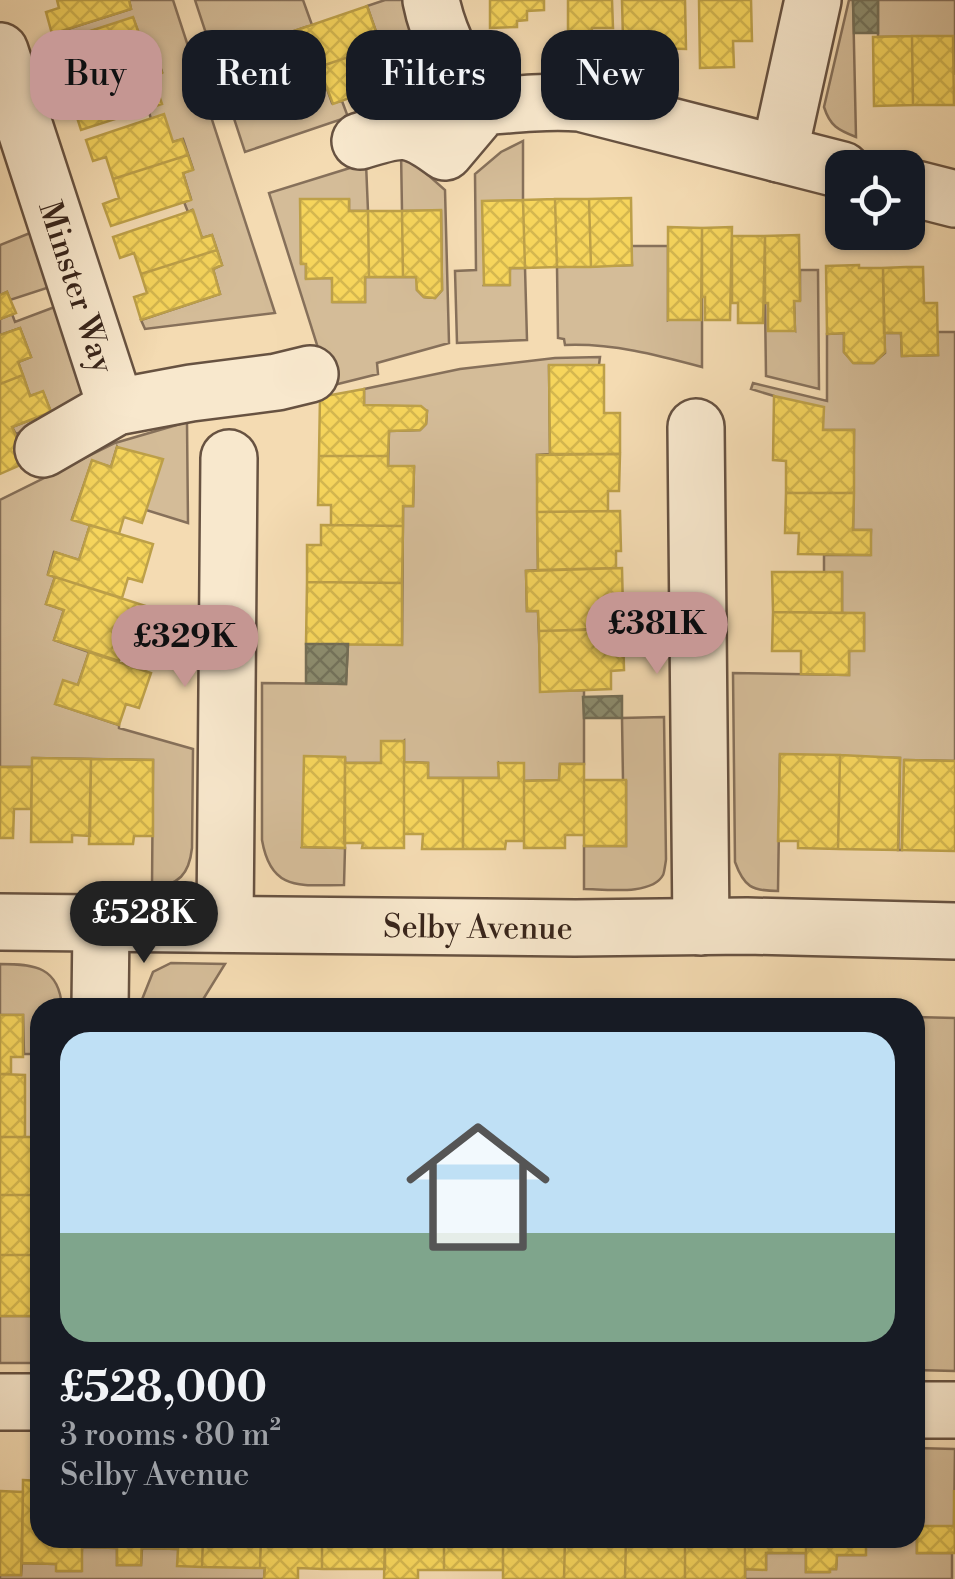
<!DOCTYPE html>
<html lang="en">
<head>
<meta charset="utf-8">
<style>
  body { margin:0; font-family:"Libre Bodoni",serif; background:#20242c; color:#f1f3f6; height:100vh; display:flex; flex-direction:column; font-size:38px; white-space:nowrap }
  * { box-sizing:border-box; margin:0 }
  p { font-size:32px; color:#9ea1a6 }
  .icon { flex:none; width:55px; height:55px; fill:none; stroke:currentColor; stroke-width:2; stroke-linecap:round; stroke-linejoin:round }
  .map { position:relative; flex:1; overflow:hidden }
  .side { position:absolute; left:30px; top:998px; width:895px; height:550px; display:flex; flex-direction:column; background:#171b24; border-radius:30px; box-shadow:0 2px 8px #0004 }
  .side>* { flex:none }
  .top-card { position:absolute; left:30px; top:30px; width:895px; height:90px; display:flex; gap:20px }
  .controls { position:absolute; left:825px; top:150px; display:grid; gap:20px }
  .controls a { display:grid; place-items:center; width:100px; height:100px; border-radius:20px; background:#171b24; box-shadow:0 2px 8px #0004; font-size:50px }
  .price { position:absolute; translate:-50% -85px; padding:0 22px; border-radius:35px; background:#c59692; color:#111; font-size:32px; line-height:65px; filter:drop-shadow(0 2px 5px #0008) }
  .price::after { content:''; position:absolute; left:50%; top:60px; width:30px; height:22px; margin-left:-15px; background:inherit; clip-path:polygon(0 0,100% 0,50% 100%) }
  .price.selected { background:#222; color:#fff }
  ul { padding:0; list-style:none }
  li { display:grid; align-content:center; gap:20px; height:530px; padding:0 30px }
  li+li { border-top:2px solid #363941 }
  li span { display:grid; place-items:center; height:310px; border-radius:30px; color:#555 }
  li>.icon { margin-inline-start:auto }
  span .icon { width:180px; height:180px; fill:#fffc; stroke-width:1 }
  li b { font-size:42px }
  .pill { padding:0 35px; border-radius:30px; background:#171b24; box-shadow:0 2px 8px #0004; font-size:35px; line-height:90px }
  .pill.selected { background:#c59692; color:#111 }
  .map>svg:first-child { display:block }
  .green { fill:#d4bc98; stroke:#86705a; stroke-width:2.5 }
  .homes { fill:url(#homes-cross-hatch); stroke:#bda048; stroke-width:2.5 }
  .industry { fill:url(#industry-cross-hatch); stroke:#736d55; stroke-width:2.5 }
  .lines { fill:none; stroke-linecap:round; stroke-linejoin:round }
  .minor-casing { stroke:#675241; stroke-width:60 }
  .minor { stroke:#f8e8cd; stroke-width:55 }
  .labels { text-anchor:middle; stroke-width:10; stroke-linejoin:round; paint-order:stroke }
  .street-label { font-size:32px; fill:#38251b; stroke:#f8e8cd }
</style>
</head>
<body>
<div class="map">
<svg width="955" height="1579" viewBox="0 0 955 1579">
  <defs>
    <pattern id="homes-cross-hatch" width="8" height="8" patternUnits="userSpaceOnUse" patternTransform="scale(2.5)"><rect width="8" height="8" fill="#f6d55c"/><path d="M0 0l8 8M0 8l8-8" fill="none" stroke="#d4b74f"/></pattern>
    <pattern id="industry-cross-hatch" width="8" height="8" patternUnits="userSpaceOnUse" patternTransform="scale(2.5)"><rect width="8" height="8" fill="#8c8c6e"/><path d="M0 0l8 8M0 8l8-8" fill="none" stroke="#73725a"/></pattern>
  </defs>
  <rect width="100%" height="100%" fill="#f4dbb2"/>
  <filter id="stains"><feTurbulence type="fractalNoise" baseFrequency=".002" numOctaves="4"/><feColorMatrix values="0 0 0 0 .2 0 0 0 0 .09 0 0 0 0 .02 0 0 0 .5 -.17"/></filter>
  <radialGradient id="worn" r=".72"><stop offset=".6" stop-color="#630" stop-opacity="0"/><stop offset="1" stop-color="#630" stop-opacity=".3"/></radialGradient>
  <path class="green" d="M 129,0 L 173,0 L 275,313 L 145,329 L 141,320 L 220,294 L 213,269 L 222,265 L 212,235 L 202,238 L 192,210 L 188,212 L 184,202 L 191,199 L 183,173 L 193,169 L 183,139 L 173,142 L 151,119 L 148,108 L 161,103 L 152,76 L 162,72 L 152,42 L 143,45 L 133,18 L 53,43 L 52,34 L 131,9 Z
    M 195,0 L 303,0 L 312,25 L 285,34 L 318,63 L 332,103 L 342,101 L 348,117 L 245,152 Z
    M 385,0 L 412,0 L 420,32 L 381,46 L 367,6 Z
    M 849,0 L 853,0 L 856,137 C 838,130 830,126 824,107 Z
    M 878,0 L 955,0 L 955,75 L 953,36 L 878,37 Z
    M 523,141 L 523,200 L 484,285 L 509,285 L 510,268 L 525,268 L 527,340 L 457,343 L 455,271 L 476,270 L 475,174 L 501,152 Z
    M 401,151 L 445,190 L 449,343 L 377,363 L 378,374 L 330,386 L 269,193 L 366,163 L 368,211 L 349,211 L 349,200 L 301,200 L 301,263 L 306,264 L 306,278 L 332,278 L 333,302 L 365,302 L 365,277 L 417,277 L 417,290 L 424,297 L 435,298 L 442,290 L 441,211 L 402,211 Z
    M 35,231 L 53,286 L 10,300 L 7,292 L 0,295 L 0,245 Z
    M 631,246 L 668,246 L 668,320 L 702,297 L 702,367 C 657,355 612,343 565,345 L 564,339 L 558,338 L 557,267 L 632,265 Z
    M 800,270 L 818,270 L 819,389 L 766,376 L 765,303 L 768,303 L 795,330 L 794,301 L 800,300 Z
    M 60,305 L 90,399 L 84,407 L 16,434 L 12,427 L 51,412 L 43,392 L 30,396 L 18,362 L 31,357 L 20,328 L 0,335 L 0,319 L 12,314 L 15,322 Z
    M 937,332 L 955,332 L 955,761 L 905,760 L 902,850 L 898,850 L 900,758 L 780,755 L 778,891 C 752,891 744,887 735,862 L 733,673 L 849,675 L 849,651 L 864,650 L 864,614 L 842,613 L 842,573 L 824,572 L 824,555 L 870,555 L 871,530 L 853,530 L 854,430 L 823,430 L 774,396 L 751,389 L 753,383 L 827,401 L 827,334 L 844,333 L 844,352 L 854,363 L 873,363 L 885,353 L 884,333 L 901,333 L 902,356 L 938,355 Z
    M 600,357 L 599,365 L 549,366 L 550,454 L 537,455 L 538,570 L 526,571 L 527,611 L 538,611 L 541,691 L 584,690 L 584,764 L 560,764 L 559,780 L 524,781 L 499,763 L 499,778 L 428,778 L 428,763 L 404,762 L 404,741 L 381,763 L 345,763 L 345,757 L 302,847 L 345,848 L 344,885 C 300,885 271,892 262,840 L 262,683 L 346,684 L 348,644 L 402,644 L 403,506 L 413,506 L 414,467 L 388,466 L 389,431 L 420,430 L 426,424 L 427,411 L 364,405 L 364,389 L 460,369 L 555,358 Z
    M 187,422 L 188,523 L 146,510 L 117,447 L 111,467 L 92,461 L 72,519 L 90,525 L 79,560 L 54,552 L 48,574 L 55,577 L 46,604 L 64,610 L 54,640 L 89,652 L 78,685 L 56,704 L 119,725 L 119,728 L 193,749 L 192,848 C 189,875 179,884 152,889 L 153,760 L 33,758 L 32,767 L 0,767 L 0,500 L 115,443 Z
    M 664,717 L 666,859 C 666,860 664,874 663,875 C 652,896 604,889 584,889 L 584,846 L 626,846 L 626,781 L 623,780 L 622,718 Z
    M 171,963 L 225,964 L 199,1006 L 139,1007 L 153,972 Z
    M 0,964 C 35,964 59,967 62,1007 L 40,1008 L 40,1054 L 24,1054 L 23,1015 L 0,1015 Z
    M 915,1017 L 955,1018 L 955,1371 L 915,1370 Z
    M 0,1316 L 40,1316 L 40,1363 L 0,1363 Z
    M 915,1448 L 955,1449 L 954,1526 L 917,1527 L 917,1553 L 952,1553 L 952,1579 L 745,1579 L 745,1569 L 766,1569 L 766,1553 L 806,1553 L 806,1572 L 829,1572 L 830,1569 L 836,1569 L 837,1555 L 865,1555 L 866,1538 L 915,1538 Z
    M 82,1547 L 117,1548 L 117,1565 L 141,1565 L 142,1548 L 178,1549 L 265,1568 L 264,1579 L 0,1579 L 0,1575 L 21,1575 L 22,1563 L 56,1564 L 57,1571 L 81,1571 Z"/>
  <path class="homes" d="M 57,0 L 129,0 L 131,9 L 52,34 L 46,12 L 59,8 Z
    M 490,0 L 544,0 L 544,10 L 527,11 L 527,20 L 517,21 L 517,27 L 490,28 Z
    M 568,0 L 612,0 L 613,28 L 592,28 L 591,36 L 568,36 Z
    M 622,0 L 685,0 L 686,49 L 651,48 L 650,40 L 623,40 Z
    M 699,0 L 751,0 L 752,41 L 733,41 L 734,67 L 700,68 Z
    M 367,6 L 381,46 L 319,67 L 318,63 L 297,70 L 285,34 Z
    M 133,17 L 143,45 L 152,42 L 157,57 L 67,86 L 53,43 Z
    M 912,36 L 913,105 L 874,106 L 873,37 Z
    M 912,36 L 953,36 L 954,105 L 913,105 Z
    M 381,46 L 394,82 L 333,104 L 319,67 Z
    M 157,57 L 162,73 L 152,76 L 162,104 L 81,130 L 67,86 Z
    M 164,114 L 173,142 L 182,139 L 188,155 L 113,179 L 106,157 L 93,161 L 86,140 Z
    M 188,155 L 193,170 L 183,173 L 191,200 L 111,226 L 103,204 L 119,198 L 113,179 Z
    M 631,198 L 632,265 L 591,267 L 589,199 Z
    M 300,199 L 349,199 L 349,211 L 368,211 L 369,277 L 365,277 L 365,302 L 332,302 L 332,278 L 306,279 L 306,264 L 301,264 Z
    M 555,199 L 589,199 L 591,267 L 557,267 Z
    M 555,199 L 557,267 L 525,268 L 523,200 Z
    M 523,200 L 525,268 L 510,268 L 510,285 L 484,285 L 482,201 Z
    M 193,210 L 202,238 L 212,235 L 217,250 L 141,274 L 134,253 L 120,258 L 113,237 Z
    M 441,210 L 442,290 L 435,298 L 424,297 L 417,290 L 416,277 L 403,277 L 402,211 Z
    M 368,211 L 402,211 L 403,277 L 369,277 Z
    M 668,227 L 702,228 L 701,320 L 668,320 Z
    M 732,227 L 730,320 L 705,320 L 705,297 L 702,297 L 702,228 Z
    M 799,235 L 800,301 L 794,301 L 795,331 L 768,331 L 768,303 L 765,303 L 765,236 Z
    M 732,236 L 765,236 L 763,323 L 738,323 L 738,303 L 732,303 Z
    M 217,250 L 222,265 L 213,269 L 220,294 L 141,320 L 134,297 L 147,293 L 141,274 Z
    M 859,265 L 859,268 L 883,268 L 885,352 L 874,363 L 853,363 L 844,352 L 844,333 L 827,334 L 826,266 Z
    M 906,267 L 923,267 L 924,303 L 937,303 L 938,355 L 902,356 L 901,333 L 884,333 L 883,268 Z
    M 7,292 L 16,313 L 0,319 L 0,295 Z
    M 20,328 L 31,357 L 18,362 L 23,375 L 0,384 L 0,335 Z
    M 549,365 L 604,365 L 604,413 L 620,413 L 620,454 L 550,454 Z
    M 23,375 L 30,396 L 43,391 L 51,412 L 12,427 L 27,462 L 0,474 L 0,384 Z
    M 364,389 L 364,405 L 421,406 L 427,411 L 426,424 L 420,430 L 389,431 L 388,456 L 319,456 L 320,397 Z
    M 774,396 L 824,407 L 823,430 L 854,430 L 854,493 L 786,493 L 786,461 L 773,460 Z
    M 117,447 L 163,459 L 142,523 L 124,517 L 119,534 L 72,520 L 92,460 L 111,467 Z
    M 620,454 L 619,491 L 608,491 L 608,511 L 537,512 L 537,455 Z
    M 319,456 L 388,456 L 388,466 L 414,466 L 413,506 L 403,506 L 403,526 L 331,525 L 331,505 L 318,505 Z
    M 786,493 L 854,493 L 853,530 L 871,530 L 871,555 L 798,554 L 799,533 L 785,533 Z
    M 620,511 L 621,551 L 616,551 L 616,568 L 538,570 L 537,512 Z
    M 90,525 L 153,544 L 142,582 L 128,578 L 122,598 L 48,575 L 55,552 L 79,560 Z
    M 321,525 L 403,526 L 402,583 L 307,582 L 307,545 L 321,545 Z
    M 622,568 L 623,610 L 607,610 L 607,629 L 539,631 L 538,611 L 527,611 L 526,571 Z
    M 772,572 L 842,572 L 842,613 L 773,612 Z
    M 55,577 L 152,608 L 140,648 L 125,643 L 119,661 L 54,640 L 64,610 L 46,604 Z
    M 307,582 L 402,583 L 402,645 L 306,644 Z
    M 773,612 L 864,613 L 864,651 L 849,651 L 849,675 L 801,674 L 801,651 L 772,651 Z
    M 623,629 L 624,670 L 611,671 L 611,689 L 540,692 L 539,631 Z
    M 89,652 L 151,673 L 139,708 L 126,704 L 119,725 L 55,704 L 63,680 L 78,685 Z
    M 381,741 L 404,741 L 404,848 L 362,848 L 363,843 L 344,843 L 345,763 L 381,763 Z
    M 780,754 L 840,755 L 838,849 L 798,848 L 798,841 L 778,841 Z
    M 840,755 L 900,758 L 898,850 L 838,849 Z
    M 304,756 L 345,757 L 345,848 L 302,847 Z
    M 32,758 L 91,759 L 90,836 L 72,835 L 72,842 L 31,842 Z
    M 91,759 L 153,760 L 153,836 L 134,836 L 133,844 L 89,844 Z
    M 904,760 L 955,761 L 955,851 L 902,850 Z
    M 404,762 L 428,763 L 428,778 L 463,778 L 463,849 L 422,849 L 423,834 L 404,834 Z
    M 498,763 L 524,763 L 524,841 L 506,841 L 505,849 L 463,849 L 463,778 L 499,778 Z
    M 560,764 L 584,764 L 584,835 L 565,835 L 565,848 L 524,848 L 524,781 L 559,780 Z
    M 0,767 L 32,767 L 31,809 L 14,809 L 13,838 L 0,838 Z
    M 584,780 L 626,780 L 626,846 L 584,846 Z
    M 0,1015 L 23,1015 L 23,1057 L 11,1057 L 11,1074 L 0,1074 Z
    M 0,1074 L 25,1075 L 25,1137 L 0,1137 Z
    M 0,1137 L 40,1137 L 40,1195 L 0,1195 Z
    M 0,1195 L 40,1195 L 40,1255 L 0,1255 Z
    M 0,1255 L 40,1255 L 40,1316 L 0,1316 Z
    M 23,1480 L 40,1481 L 40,1538 L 82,1538 L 82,1571 L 56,1571 L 56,1564 L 22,1563 Z
    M 954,1490 L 955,1553 L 917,1553 L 917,1526 L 954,1526 Z
    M 0,1491 L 23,1492 L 21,1575 L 0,1575 Z
    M 82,1538 L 142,1538 L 141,1565 L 117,1565 L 117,1548 L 82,1547 Z
    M 142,1538 L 203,1538 L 202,1567 L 177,1566 L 178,1549 L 142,1548 Z
    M 203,1538 L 261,1538 L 260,1568 L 202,1567 Z
    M 261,1538 L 322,1538 L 322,1569 L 298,1568 L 298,1579 L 264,1579 L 265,1568 L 260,1568 Z
    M 322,1538 L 385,1538 L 385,1569 L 322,1569 Z
    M 385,1538 L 444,1538 L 444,1570 L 418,1570 L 418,1579 L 384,1579 Z
    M 444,1538 L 503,1538 L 503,1570 L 444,1570 Z
    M 503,1538 L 565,1538 L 564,1579 L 503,1579 Z
    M 565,1538 L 626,1538 L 625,1579 L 564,1579 Z
    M 626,1538 L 685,1538 L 685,1579 L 625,1579 Z
    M 685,1538 L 745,1538 L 745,1579 L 685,1579 Z
    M 745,1538 L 806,1538 L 806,1553 L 766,1553 L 766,1570 L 745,1569 Z
    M 806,1538 L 866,1538 L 866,1555 L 837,1555 L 836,1569 L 830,1569 L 830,1572 L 806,1572 Z"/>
  <path class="industry" d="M 853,0 L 878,0 L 878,33 L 854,33 Z
    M 306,644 L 348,644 L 346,684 L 306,683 Z
    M 622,696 L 622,718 L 584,718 L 583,697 Z"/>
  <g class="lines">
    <g class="minor-casing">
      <g id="minor">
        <path d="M 431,0 C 439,40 459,75 483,107"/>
        <path id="s1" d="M 0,51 L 116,407"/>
        <path d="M 360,141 C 402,128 409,125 445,152 L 483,107 C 516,104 547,101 580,103 L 842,170"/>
        <path d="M 779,154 L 813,0"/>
        <path d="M 908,187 L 955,199"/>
        <path d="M 696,427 L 701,927"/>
        <path d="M 43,449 L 116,407 L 191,393 L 277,382 L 310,374"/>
        <path id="s2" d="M 0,922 L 575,928 L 747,926 L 955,931"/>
        <path d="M 225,924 L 229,458"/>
        <path d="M 100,1008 L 101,924"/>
        <path d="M 0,1402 L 40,1402"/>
        <path d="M 915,1410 L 955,1410"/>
      </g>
    </g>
    <use href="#minor" class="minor"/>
  </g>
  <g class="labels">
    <g class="street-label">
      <text dy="11" stroke="none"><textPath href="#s1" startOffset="248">Minster Way</textPath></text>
      <text dy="11" stroke="none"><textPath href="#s2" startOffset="478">Selby Avenue</textPath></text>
    </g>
  </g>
  <rect width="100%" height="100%" filter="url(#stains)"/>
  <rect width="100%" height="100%" fill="url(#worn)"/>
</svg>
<div class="controls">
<a><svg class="icon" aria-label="locate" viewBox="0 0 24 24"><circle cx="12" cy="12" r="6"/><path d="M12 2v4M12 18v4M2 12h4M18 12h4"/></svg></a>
</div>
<b class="price" style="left:657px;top:677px">£381K</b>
<b class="price" style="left:185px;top:690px">£329K</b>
<b class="price selected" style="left:144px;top:966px">£528K</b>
<div class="top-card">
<a class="pill selected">Buy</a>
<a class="pill">Rent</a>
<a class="pill">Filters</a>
<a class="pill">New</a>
</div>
<section class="side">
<ul>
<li><span style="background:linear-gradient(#bfe0f5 65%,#7fa58c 0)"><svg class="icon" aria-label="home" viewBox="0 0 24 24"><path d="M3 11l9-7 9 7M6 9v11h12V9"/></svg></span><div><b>£528,000</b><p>3 rooms · 80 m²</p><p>Selby Avenue</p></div></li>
</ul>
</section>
</div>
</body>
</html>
